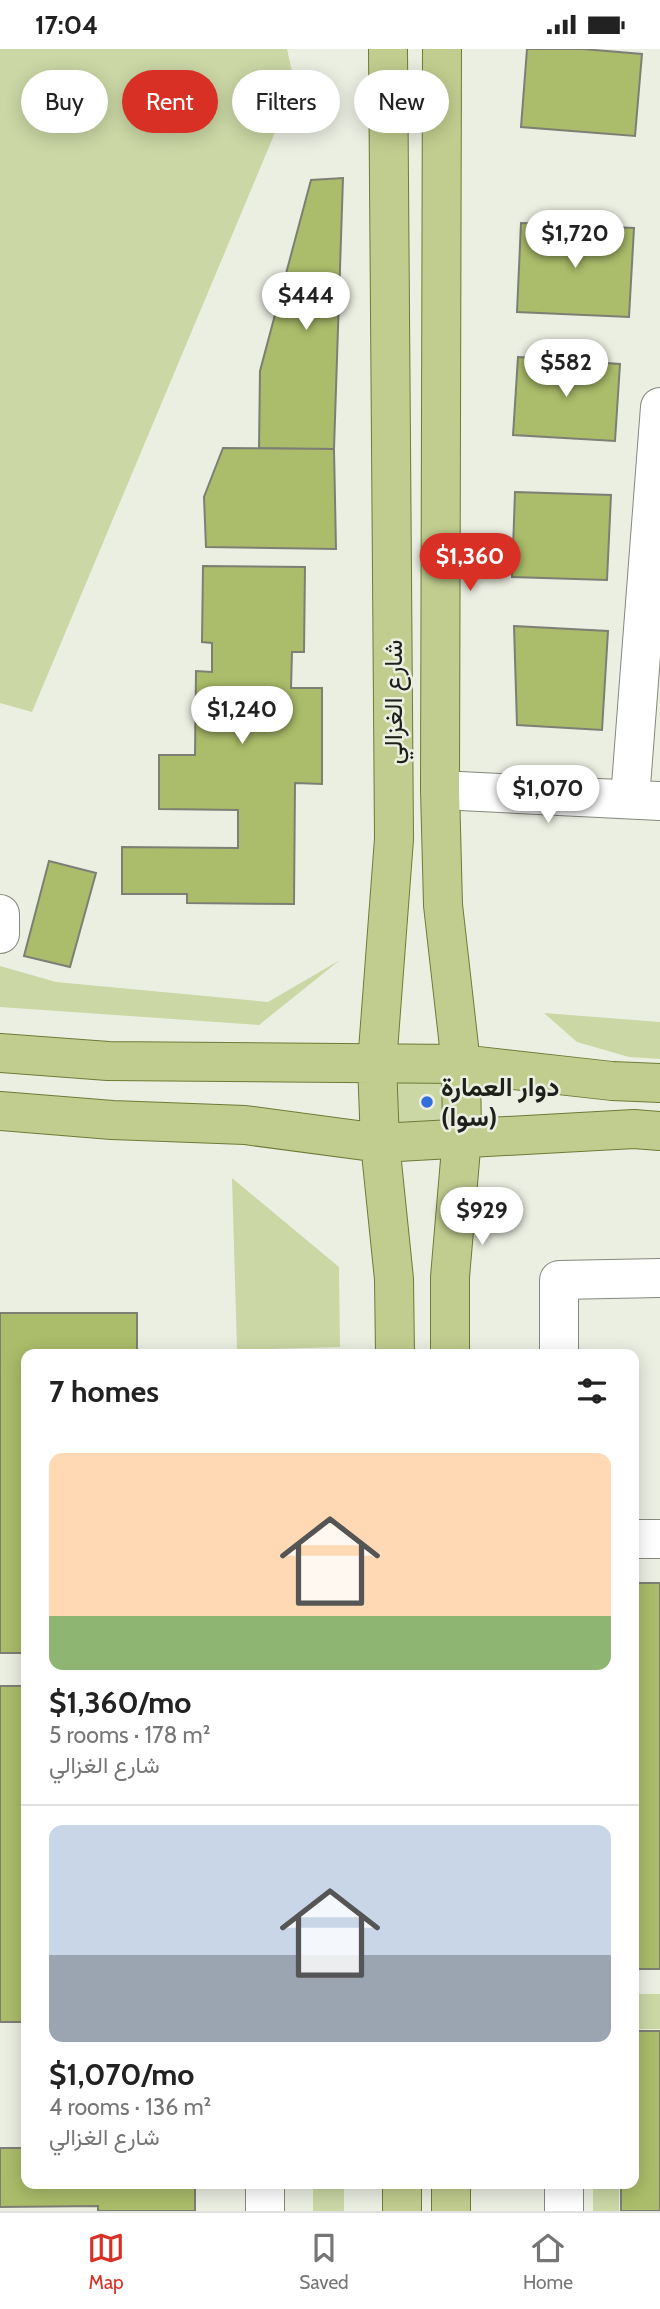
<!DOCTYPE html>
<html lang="en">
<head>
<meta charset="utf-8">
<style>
  body { margin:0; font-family:Cabin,Vazirmatn,sans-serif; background:#f6f6f6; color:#222; height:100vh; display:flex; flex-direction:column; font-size:26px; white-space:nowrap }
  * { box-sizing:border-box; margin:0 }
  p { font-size:23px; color:#767676 }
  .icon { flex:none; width:38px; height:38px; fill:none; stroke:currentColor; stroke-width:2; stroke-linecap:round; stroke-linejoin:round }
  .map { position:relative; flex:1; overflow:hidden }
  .side { position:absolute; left:21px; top:1300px; width:618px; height:840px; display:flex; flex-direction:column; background:#fff; border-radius:14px; box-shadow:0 4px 18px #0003 }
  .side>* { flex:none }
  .top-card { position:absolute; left:21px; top:21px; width:620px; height:63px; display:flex; gap:14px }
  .price { position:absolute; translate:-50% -60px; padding:0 16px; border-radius:24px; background:#fff; color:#222; font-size:23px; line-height:46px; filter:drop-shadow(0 2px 4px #0008) }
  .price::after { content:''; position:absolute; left:50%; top:42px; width:21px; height:16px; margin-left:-10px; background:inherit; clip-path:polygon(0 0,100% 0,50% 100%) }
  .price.active { background:#d93025; color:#fff }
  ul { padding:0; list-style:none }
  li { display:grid; align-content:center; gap:14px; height:371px; padding:0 28px }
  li+li { border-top:2px solid #e0e0e0 }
  li span { display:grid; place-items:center; height:217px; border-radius:14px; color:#555 }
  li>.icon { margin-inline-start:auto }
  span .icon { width:126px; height:126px; fill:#fffc; stroke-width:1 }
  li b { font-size:30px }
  h2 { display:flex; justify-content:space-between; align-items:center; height:84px; padding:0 28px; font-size:30px }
  .tag { padding:0 24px; border-radius:32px; background:#fff; box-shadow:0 4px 18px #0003; font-size:24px; line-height:63px }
  .tag.active { background:#d93025; color:#fff }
  .status { display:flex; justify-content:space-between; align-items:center; height:49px; padding:0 35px; background:#fff; direction:ltr }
  .status svg { height:19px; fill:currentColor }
  .tabs { display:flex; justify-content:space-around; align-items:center; height:98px; border-top:2px solid #e0e0e0; background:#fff; font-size:19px; color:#767676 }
  .tabs a { display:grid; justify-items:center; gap:4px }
  .tabs .active { color:#d93025 }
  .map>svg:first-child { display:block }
  .green { fill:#cbd7a5 }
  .building { fill:#abbc6a; stroke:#7d7f74; stroke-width:2 }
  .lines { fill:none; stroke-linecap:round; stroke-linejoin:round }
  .minor-casing { stroke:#85887d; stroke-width:40 }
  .major-casing { stroke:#6d7b35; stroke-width:40 }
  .minor { stroke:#fff; stroke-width:38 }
  .major { stroke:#c1cd8f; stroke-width:38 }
  .poi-dot { fill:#346ddc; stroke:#ebefe2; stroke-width:2.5 }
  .labels { text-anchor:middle; stroke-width:5; stroke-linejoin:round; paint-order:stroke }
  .street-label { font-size:26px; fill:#1d1f1a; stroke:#ebefe2 }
  .poi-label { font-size:26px; font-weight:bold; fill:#1d1f1a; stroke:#ebefe2; text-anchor:start }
</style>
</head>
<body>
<div class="status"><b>17:04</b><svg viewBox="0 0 49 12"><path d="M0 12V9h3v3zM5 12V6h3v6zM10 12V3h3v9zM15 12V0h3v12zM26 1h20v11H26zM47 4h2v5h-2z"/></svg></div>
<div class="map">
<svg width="660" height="2162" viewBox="0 0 660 2162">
  <rect width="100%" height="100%" fill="#ebefe2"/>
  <path class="green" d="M 0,0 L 287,0 L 295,36 L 32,663 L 0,654 Z
    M 340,911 L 259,976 L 0,958 L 0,917 L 56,933 L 268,953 Z
    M 544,964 L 660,973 L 660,1010 L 629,1008 L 577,993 Z
    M 438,1016 L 459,1077 L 403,1079 L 396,1070 L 397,1035 L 404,1025 Z
    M 232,1129 L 339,1218 L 340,1298 L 237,1301 Z
    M 660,1945 L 660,1980 L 634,1980 L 634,1945 Z
    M 313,2135 L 344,2135 L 344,2162 L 313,2162 Z
    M 593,2135 L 619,2135 L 619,2162 L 593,2162 Z"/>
  <path class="building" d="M 527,0 L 583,0 L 642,5 L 635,87 L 521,78 Z
    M 343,129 L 334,400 L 259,399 L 260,322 L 311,131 Z
    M 521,174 L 634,179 L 629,268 L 517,263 Z
    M 518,308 L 620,315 L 615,392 L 513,386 Z
    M 223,399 L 334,400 L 336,500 L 206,498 L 204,448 Z
    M 515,443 L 611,446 L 607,531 L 512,528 Z
    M 203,517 L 305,518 L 304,603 L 292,603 L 291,639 L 322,639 L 322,735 L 295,734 L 294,855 L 187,854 L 187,845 L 122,845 L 122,798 L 238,799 L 238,761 L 159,760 L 159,706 L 195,706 L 196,622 L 212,623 L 212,594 L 202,593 Z
    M 514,577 L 608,582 L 602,681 L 517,676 Z
    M 49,812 L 96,824 L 70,918 L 24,907 Z
    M 0,1264 L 137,1264 L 137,1306 L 26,1306 L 26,1604 L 0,1604 Z
    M 634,1534 L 660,1534 L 660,1920 L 634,1920 Z
    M 0,1637 L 26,1637 L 26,1973 L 0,1973 Z
    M 634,1982 L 660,1982 L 660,2162 L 621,2162 L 621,2135 L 634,2135 Z
    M 0,2099 L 26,2099 L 26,2135 L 195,2135 L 195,2162 L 98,2162 L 98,2157 L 0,2158 Z"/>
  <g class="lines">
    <g class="minor-casing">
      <path id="minor" d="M 440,741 L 660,752
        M 630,750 L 660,358
        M 0,865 L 0,885
        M 559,1306 L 559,1231 L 660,1229
        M 634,1490 L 660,1490
        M 265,2135 L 265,2162
        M 564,2135 L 564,2162"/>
    </g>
    <g class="major-casing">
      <path id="major" d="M 388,0 L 394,790 L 377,1015 L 380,1094 L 394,1230 L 395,1306
        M 442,0 L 440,741 L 443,856 L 461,1015 L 462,1088 L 450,1228 L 450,1306
        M 0,1004 L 108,1012 L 461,1015 L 612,1032 L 660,1034
        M 0,1062 L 112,1071 L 245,1076 L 380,1094 L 634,1080 L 660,1082
        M 402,2135 L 402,2162
        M 451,2135 L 451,2162"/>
    </g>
    <use href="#minor" class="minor"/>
    <use href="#major" class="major"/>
  </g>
  <circle class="poi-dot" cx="427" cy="1053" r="7"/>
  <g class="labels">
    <g class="street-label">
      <text transform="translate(393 653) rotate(-90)" y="9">شارع الغزالي</text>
    </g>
    <g class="poi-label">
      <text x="441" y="1047">دوار العمارة<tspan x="441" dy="30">(سوا)</tspan></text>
    </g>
  </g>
</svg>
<b class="price" style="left:575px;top:221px">$1,720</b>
<b class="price" style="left:306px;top:283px">$444</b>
<b class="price" style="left:566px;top:350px">$582</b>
<b class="price active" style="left:470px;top:544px">$1,360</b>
<b class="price" style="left:242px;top:697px">$1,240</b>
<b class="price" style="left:548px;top:776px">$1,070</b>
<b class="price" style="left:482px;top:1198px">$929</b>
<div class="top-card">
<a class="tag">Buy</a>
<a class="tag active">Rent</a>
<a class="tag">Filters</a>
<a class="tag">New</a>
</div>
<section class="side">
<h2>7 homes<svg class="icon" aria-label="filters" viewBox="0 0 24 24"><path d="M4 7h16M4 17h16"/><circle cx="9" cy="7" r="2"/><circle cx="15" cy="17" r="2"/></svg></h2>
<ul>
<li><span style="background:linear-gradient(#ffd9b3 75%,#8fb573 0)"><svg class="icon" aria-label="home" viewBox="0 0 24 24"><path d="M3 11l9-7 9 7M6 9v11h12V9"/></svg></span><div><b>$1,360/mo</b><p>5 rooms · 178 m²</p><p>شارع الغزالي</p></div></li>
<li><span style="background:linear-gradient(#c9d6e8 60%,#9aa5b1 0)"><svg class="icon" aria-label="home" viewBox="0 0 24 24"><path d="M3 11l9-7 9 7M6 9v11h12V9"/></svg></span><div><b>$1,070/mo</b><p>4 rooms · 136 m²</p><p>شارع الغزالي</p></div></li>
</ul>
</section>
</div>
<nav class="tabs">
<a class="active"><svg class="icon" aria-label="map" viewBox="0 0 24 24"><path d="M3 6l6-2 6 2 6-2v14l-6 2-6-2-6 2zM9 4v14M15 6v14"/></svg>Map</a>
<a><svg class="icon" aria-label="saved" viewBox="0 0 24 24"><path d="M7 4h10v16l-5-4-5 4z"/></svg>Saved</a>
<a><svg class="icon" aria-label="home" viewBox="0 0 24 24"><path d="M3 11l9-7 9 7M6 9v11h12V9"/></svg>Home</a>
</nav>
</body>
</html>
